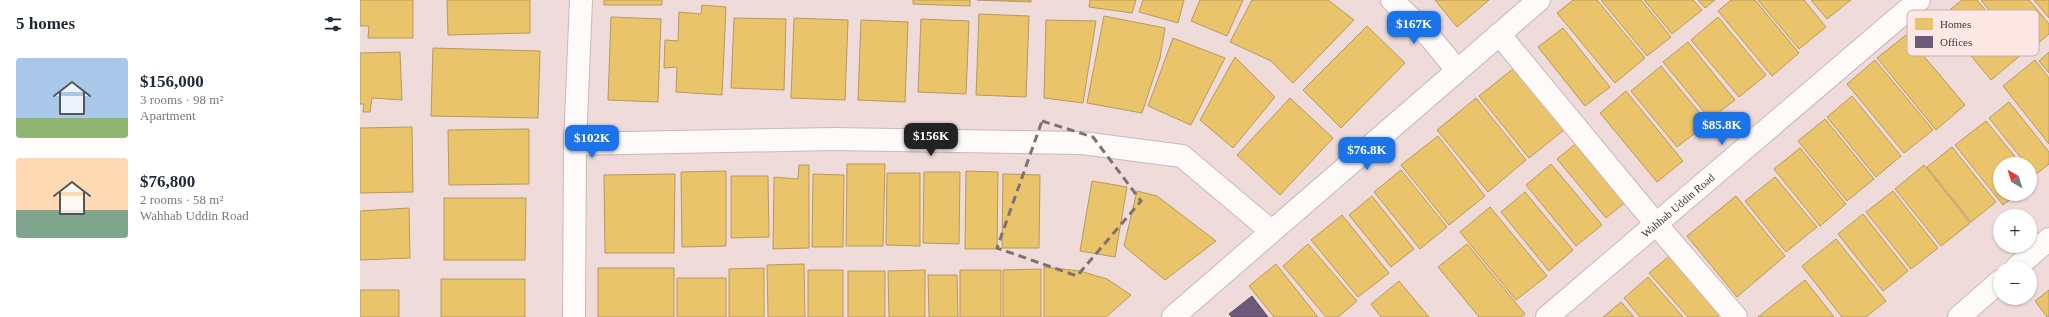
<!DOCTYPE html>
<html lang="en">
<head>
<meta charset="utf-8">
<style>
  body { margin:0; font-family:Georgia,serif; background:#f6f6f7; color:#1f2937; height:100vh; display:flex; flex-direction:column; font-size:15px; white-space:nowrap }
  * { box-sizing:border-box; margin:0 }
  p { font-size:13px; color:#747a83 }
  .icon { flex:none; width:22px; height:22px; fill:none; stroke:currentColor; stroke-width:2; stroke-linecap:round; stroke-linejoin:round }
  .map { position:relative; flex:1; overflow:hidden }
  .sheet { display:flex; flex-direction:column; background:#fff; width:360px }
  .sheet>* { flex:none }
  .needle { width:26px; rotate:321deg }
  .tools { position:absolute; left:1633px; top:157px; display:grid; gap:8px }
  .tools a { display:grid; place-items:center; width:44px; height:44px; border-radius:50%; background:#fff; box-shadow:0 1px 3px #0004; font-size:20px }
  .price { position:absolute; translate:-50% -34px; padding:0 9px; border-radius:8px; background:#1a73e8; color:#fff; font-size:13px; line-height:26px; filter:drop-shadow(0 1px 2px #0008) }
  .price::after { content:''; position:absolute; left:50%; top:24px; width:12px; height:9px; margin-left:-6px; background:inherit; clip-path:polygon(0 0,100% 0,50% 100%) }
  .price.selected { background:#222; color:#fff }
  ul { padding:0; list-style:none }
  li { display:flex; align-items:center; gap:12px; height:100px; padding:0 16px }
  li span { display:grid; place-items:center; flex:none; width:112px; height:80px; border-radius:4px; color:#555 }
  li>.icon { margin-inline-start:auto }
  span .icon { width:48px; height:48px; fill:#fffc; stroke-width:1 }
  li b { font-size:17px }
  h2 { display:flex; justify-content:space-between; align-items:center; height:48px; padding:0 16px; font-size:17px }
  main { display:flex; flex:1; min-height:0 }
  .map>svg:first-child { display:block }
  .homes { fill:#e9c46a; stroke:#b8995a }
  .offices { fill:#6d597a; stroke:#614e65 }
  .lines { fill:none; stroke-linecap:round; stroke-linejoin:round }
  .minor-casing { stroke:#c8b9b8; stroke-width:24 }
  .tertiary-casing { stroke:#c8b9b8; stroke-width:24 }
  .minor { stroke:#fdfaf9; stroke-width:22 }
  .tertiary { stroke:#fdfaf9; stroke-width:22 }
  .marked { fill:none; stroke:#80706e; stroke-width:3; stroke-dasharray:8 5; stroke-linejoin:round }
  .labels { text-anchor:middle; stroke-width:4; stroke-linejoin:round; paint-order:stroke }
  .street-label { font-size:11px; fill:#443634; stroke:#fce7e4 }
  .key { fill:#fce7e4; stroke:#c5b2af; stroke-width:1 }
  .key-label { font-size:11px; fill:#443634 }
</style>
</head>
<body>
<main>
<section class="sheet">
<h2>5 homes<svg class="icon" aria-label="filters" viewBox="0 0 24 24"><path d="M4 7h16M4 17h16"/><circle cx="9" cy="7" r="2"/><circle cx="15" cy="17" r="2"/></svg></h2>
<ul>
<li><span style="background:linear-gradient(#a9c7e8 75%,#8fb573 0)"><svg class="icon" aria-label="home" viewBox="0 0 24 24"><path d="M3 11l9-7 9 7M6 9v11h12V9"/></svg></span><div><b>$156,000</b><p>3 rooms · 98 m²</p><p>Apartment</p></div></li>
<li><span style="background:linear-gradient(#ffd9b3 65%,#7fa58c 0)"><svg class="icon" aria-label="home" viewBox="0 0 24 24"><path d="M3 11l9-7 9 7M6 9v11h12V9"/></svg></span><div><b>$76,800</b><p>2 rooms · 58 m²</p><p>Wahhab Uddin Road</p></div></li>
</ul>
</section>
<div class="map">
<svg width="1689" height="317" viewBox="0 0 1689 317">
  <rect width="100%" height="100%" fill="#efdcda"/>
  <path class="homes" d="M 0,0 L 53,0 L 53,38 L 8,38 L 9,26 L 0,26 Z
    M 87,0 L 170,0 L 170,33 L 88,35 Z
    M 244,0 L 302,0 L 302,5 L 244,5 Z
    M 553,0 L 610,0 L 610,6 L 553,4 Z
    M 617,0 L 671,0 L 671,2 Z
    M 730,0 L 776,0 L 772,13 L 729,7 Z
    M 783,0 L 824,0 L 818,23 L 779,12 Z
    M 840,0 L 883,0 L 867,36 L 831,21 Z
    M 892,0 L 968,0 L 994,20 L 933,83 L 911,61 L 870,42 Z
    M 1075,0 L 1129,0 L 1097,27 Z
    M 1213,0 L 1237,0 L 1285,58 L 1255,83 L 1197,13 Z
    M 1241,0 L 1281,0 L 1311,37 L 1287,56 Z
    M 1284,0 L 1333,0 L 1342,10 L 1312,34 Z
    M 1338,0 L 1355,0 L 1345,8 Z
    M 1371,0 L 1395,0 L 1439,53 L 1412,76 L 1358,11 Z
    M 1398,0 L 1444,0 L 1466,27 L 1439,49 Z
    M 1451,0 L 1491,0 L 1467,19 Z
    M 1602,0 L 1617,0 L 1662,54 L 1631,80 L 1580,18 Z
    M 1621,0 L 1669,0 L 1689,24 L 1689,34 L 1665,54 Z
    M 1674,0 L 1689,0 L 1689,18 Z
    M 342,5 L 366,7 L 362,95 L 316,92 L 317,67 L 304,68 L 305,40 L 318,41 L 319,12 L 341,14 Z
    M 619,14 L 669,16 L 666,97 L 616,95 Z
    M 744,16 L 805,28 L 800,58 L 782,113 L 727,103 Z
    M 251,17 L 301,19 L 298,102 L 248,100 Z
    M 1358,17 L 1406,75 L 1379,97 L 1331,40 Z
    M 374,18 L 426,19 L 424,90 L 371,88 Z
    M 434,18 L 488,20 L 485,100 L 431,98 Z
    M 561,19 L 609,21 L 606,94 L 558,92 Z
    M 501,20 L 548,22 L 545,102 L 498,100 Z
    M 686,20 L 736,21 L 723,103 L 684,98 Z
    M 1007,26 L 1045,63 L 981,128 L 943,90 Z
    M 1203,28 L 1250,87 L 1225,106 L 1178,47 Z
    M 1546,35 L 1605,105 L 1576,130 L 1517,58 Z
    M 813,38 L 865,58 L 831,125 L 788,106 Z
    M 1328,42 L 1375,100 L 1350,119 L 1303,62 Z
    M 73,48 L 180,51 L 178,118 L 71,116 Z
    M 40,52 L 42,100 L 12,98 L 10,112 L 3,112 L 4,104 L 0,104 L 0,53 Z
    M 1689,52 L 1689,73 L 1679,61 Z
    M 875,57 L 915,97 L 873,148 L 840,120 Z
    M 1515,60 L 1573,130 L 1544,153 L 1487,84 Z
    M 1675,60 L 1689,78 L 1689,144 L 1643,86 Z
    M 1159,64 L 1209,126 L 1169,158 L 1119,96 Z
    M 1301,66 L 1348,123 L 1317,147 L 1271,91 Z
    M 1266,91 L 1323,161 L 1297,182 L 1240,113 Z
    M 1492,96 L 1541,156 L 1516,177 L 1467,117 Z
    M 930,98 L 973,138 L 920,195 L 877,155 Z
    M 1116,98 L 1166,160 L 1128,192 L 1077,130 Z
    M 1649,102 L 1689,152 L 1689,164 L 1675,175 L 1670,169 L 1670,164 L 1666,164 L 1629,118 Z
    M 1465,119 L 1514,179 L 1487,201 L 1438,141 Z
    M 1626,121 L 1661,164 L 1640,164 L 1640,194 L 1657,194 L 1643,205 L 1595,145 Z
    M 52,127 L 53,192 L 0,193 L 0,128 Z
    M 169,129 L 169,184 L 89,185 L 88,130 Z
    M 1078,136 L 1125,196 L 1089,225 L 1041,165 Z
    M 1219,141 L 1268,200 L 1246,218 L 1197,159 Z
    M 1592,147 L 1636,202 L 1611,222 L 1567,167 Z
    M 1440,148 L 1486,204 L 1460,226 L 1414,169 Z
    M 487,164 L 525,164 L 523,246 L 486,246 Z
    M 1191,164 L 1242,225 L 1216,246 L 1166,185 Z
    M 439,165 L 449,165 L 449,248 L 413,249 L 414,177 L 438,179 Z
    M 1564,165 L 1610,223 L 1581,246 L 1535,189 Z
    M 1041,170 L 1087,227 L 1060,249 L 1014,192 Z
    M 366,171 L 366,246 L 322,247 L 321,172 Z
    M 606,171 L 638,172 L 637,249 L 605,249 Z
    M 564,172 L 600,172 L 599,244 L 563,243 Z
    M 527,173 L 560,173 L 560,246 L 526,245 Z
    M 315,174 L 314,253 L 245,253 L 244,175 Z
    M 453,174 L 484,175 L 483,247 L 452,247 Z
    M 643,174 L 680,175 L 679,248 L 642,248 Z
    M 371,176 L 408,176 L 409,237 L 371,238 Z
    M 1415,177 L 1457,227 L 1426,252 L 1385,201 Z
    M 732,181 L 767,187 L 755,257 L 720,251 Z
    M 777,191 L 797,196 L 856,241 L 805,280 L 764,246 Z
    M 1533,191 L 1578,248 L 1551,269 L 1506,212 Z
    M 1165,192 L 1213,250 L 1189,271 L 1141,212 Z
    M 1012,196 L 1054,249 L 1031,267 L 989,215 Z
    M 1376,196 L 1425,256 L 1377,297 L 1327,236 Z
    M 84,198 L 166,198 L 165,260 L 84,260 Z
    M 1130,207 L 1187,276 L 1156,300 L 1100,232 Z
    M 49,208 L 50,258 L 0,260 L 0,211 Z
    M 1503,214 L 1548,271 L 1523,291 L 1478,234 Z
    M 982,215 L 1029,273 L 998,297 L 951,240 Z
    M 1476,239 L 1526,301 L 1506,317 L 1482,317 L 1442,266 Z
    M 948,244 L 997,301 L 978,317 L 966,317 L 923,266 Z
    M 1107,244 L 1165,314 L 1161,317 L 1119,317 L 1078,267 Z
    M 1314,252 L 1364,311 L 1357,317 L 1328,317 L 1289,273 Z
    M 444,264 L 445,317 L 408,317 L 407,265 Z
    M 916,264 L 958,317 L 914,317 L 889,286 Z
    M 684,267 L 720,271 L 747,279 L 771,295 L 746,317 L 684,317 Z
    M 238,268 L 314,268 L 314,317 L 238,317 Z
    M 404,268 L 404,317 L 369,317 L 369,269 Z
    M 681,269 L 681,317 L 643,317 L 643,270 Z
    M 448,270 L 483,270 L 483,317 L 448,317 Z
    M 565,270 L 565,317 L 529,317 L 528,271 Z
    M 600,270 L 641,270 L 641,317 L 600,317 Z
    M 488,271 L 525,271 L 525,317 L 488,317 Z
    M 568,275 L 597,275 L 598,317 L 569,317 Z
    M 1288,277 L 1323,317 L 1280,317 L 1264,298 Z
    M 317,278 L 366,278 L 366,317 L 317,317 Z
    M 81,279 L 165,279 L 165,317 L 81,317 Z
    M 1445,280 L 1474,317 L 1398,317 Z
    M 1039,281 L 1069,317 L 1021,317 L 1011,304 Z
    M 0,290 L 39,290 L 39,317 L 0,317 Z
    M 1689,290 L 1689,317 L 1687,317 L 1675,301 Z
    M 1261,302 L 1274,317 L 1243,317 Z"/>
  <path class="offices" d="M 892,296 L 908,317 L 872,317 L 869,314 Z"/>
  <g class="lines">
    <g class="minor-casing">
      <g id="minor">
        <path d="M 1032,0 L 1069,36 L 1097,70"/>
        <path d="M 1139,34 L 1296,224 L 1376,317"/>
        <path d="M 215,144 L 473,139 L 722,143 L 822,156 L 911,231"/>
        <path d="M 214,317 L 215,144 L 221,0"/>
        <path d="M 813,317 L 1179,0"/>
        <path id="s1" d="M 1187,317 L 1559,0"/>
      </g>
    </g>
    <g class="tertiary-casing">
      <path id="tertiary" d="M 1656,268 L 1689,239
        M 1599,317 L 1640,281"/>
    </g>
    <use href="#minor" class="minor"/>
    <use href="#tertiary" class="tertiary"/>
  </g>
  <path class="marked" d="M 682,121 L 733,137 L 781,201 L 717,276 L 637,248 Z"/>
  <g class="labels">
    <g class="street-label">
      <text dy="4" stroke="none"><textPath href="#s1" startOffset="172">Wahhab Uddin Road</textPath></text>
    </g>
  </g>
  <rect x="1547" y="10" width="132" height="46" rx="6" class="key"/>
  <rect x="1555" y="18" width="18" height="12" fill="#e9c46a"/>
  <rect x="1555" y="36" width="18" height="12" fill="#6d597a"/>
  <g class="key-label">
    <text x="1580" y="28">Homes</text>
    <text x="1580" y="46">Offices</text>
  </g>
</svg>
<div class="tools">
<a><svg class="needle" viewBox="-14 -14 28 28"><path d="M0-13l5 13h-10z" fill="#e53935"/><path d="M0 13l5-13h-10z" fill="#747a83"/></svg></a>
<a>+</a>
<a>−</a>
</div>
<b class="price" style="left:1054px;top:45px">$167K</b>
<b class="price" style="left:1362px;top:146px">$85.8K</b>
<b class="price selected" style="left:571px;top:157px">$156K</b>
<b class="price" style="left:232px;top:159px">$102K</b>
<b class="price" style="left:1007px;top:171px">$76.8K</b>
</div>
</main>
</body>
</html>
